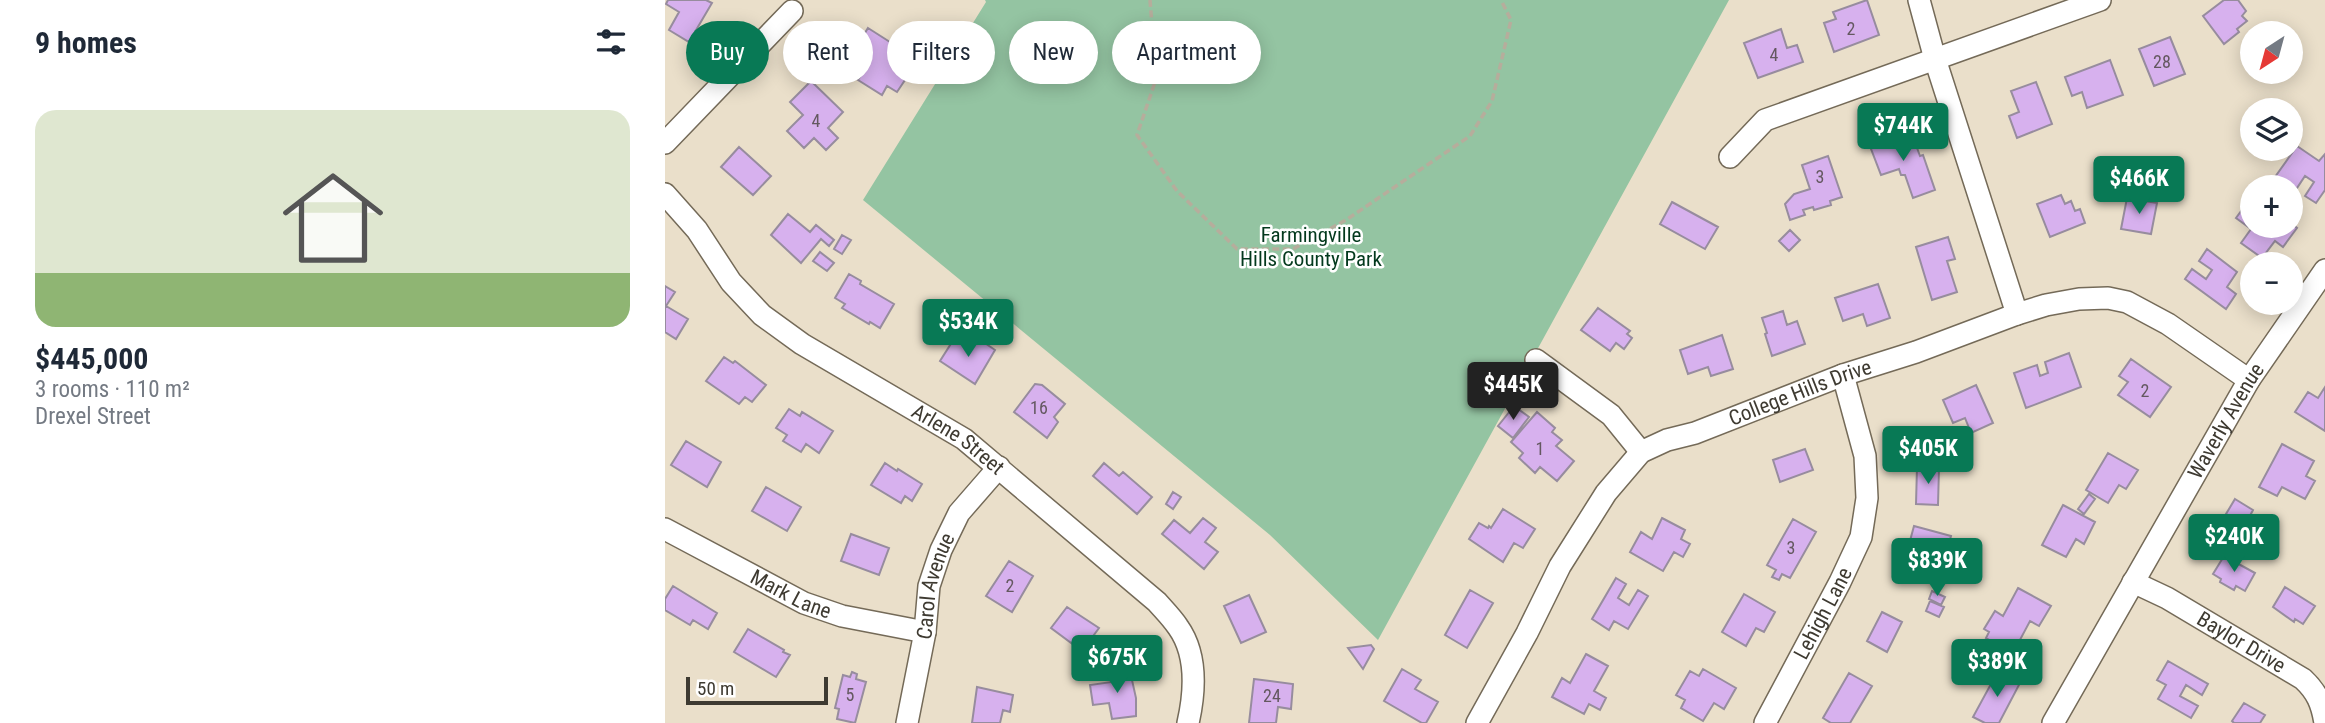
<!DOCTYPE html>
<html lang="en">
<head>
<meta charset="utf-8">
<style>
  body { margin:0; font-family:"Roboto Condensed",sans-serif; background:#f2f2f3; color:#1f2937; height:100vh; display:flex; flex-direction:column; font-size:26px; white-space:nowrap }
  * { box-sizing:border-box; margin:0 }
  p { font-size:23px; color:#747a83 }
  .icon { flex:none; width:38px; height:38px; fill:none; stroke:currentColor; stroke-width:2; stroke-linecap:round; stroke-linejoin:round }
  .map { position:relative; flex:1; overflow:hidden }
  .sheet { display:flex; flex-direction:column; background:#fff; width:665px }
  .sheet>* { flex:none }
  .guide { position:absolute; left:21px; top:21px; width:665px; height:63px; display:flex; gap:14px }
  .needle { width:46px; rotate:216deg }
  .controls { position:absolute; left:1575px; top:21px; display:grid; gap:14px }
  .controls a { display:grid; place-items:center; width:63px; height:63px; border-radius:50%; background:#fff; box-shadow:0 4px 18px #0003; font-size:35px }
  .scale { position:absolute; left:21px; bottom:18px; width:142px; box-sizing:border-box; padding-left:7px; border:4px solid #3e3a31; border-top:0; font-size:19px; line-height:24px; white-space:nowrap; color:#3e3a31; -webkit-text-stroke:5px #fff; paint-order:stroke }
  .price { position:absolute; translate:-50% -60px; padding:0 16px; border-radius:7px; background:#087955; color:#fff; font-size:23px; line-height:46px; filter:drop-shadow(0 2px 4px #0008) }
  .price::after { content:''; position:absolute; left:50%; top:42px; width:21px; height:16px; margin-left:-10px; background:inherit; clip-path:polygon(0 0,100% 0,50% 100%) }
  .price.active { background:#222; color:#fff }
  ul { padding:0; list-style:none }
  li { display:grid; align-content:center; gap:14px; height:371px; padding:0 35px }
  li span { display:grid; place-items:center; height:217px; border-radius:21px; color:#555 }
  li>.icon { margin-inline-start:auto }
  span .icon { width:126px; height:126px; fill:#fffc; stroke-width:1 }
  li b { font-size:30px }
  h2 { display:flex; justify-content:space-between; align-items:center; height:84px; padding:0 35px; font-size:30px }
  .chip { padding:0 24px; border-radius:32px; background:#fff; box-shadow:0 4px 18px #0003; font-size:24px; line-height:63px }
  .chip.active { background:#087955; color:#fff }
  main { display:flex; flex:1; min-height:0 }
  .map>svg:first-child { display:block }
  .green { fill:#94c4a2 }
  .building { fill:#d7b1ee; stroke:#978c9e; stroke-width:2 }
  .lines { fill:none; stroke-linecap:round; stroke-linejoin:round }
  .minor-casing { stroke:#746a58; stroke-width:24 }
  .path { stroke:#b6ad9c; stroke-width:3.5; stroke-dasharray:7 3.5; stroke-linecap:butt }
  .minor { stroke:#fff; stroke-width:21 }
  .labels { text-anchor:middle; stroke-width:5; stroke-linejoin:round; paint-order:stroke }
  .number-label { font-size:18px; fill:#645860 }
  .park-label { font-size:21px; fill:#03391d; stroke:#fff }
  .street-label { font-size:21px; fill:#3e3a31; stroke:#fff }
</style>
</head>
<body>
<main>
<section class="sheet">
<h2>9 homes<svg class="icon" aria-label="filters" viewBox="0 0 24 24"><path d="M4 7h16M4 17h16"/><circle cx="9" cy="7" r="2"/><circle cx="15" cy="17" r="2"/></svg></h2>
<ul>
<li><span style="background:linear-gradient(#dfe7d0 75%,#8fb573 0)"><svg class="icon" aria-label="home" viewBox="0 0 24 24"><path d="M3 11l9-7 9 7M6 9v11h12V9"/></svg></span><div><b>$445,000</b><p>3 rooms · 110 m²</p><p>Drexel Street</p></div></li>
</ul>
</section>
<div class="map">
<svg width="1660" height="723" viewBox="0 0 1660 723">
  <rect width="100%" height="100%" fill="#eadfca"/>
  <path class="green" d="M 320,0 L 1064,0 L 713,640 L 605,535 L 198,200 L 321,2 Z"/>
  <path class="building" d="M 3,0 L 41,0 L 47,3 L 24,42 L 4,30 L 14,12 L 1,4 Z
    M 1202,0 L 1214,35 L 1169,52 L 1159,23 L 1171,19 L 1168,12 Z
    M 1559,0 L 1573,0 L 1581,11 L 1577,16 L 1582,21 L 1572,29 L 1574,32 L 1559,44 L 1538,16 Z
    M 203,28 L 239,51 L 228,68 L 242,77 L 232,92 L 222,86 L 217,95 L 193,80 L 203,64 L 187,54 Z
    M 1116,29 L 1122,48 L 1132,45 L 1138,62 L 1093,78 L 1079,43 Z
    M 1505,37 L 1520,74 L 1489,86 L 1474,49 Z
    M 1445,60 L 1458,95 L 1422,108 L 1417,92 L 1407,96 L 1400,77 Z
    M 146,81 L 178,112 L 163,128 L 173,138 L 161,150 L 149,138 L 139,148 L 122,131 L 138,115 L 125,102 Z
    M 1371,82 L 1387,124 L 1352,138 L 1344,116 L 1354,112 L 1346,91 Z
    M 1224,133 L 1228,144 L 1248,137 L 1255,156 L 1258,155 L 1270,190 L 1248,198 L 1240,175 L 1236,175 L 1234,169 L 1216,175 L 1203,141 Z
    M 1632,146 L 1654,161 L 1660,154 L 1660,190 L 1651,203 L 1640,196 L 1649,182 L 1640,176 L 1630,191 L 1610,177 Z
    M 74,147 L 106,176 L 88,195 L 56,167 Z
    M 1163,156 L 1177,197 L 1165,201 L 1166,205 L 1149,210 L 1148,207 L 1138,210 L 1140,215 L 1125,220 L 1120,204 L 1129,194 L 1145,189 L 1137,165 Z
    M 1396,195 L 1400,204 L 1406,201 L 1410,211 L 1415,209 L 1420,223 L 1385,237 L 1372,204 Z
    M 1587,196 L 1587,226 L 1626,226 L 1626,223 L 1632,228 L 1618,247 L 1610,241 L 1597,258 L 1576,243 L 1586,229 L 1571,218 Z
    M 1462,198 L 1492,203 L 1486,234 L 1456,229 Z
    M 1007,202 L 1053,227 L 1040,249 L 995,224 Z
    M 123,214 L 145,232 L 151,225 L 169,240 L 164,246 L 156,239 L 136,263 L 106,235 Z
    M 1125,230 L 1135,240 L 1124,251 L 1114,241 Z
    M 177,235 L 186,240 L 177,254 L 169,249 Z
    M 1283,237 L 1290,259 L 1282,261 L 1292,292 L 1267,300 L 1251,247 Z
    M 1542,249 L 1572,272 L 1562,287 L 1571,294 L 1561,309 L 1520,279 L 1527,269 L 1541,279 L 1547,270 L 1534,261 Z
    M 155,252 L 169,263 L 162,271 L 148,261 Z
    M 184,274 L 196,281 L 195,284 L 229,304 L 215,328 L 205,322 L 204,324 L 177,308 L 180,304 L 170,298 Z
    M 1213,284 L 1225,318 L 1202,326 L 1198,314 L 1178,321 L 1170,298 Z
    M 0,286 L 10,292 L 1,306 L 23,319 L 11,339 L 0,332 Z
    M 933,308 L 965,331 L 962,334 L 967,338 L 959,349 L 951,343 L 945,351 L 916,330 Z
    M 1118,311 L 1122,325 L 1132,321 L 1140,344 L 1107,356 L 1100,334 L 1102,333 L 1097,318 Z
    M 1057,335 L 1068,369 L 1046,376 L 1043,367 L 1023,374 L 1015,350 Z
    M 311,337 L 330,350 L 310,384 L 275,361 L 289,339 L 304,349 Z
    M 1404,353 L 1416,387 L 1361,408 L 1349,373 L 1372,365 L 1375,376 L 1383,373 L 1380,362 Z
    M 59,357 L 68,363 L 70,361 L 101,385 L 87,402 L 80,397 L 74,404 L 41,381 Z
    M 1466,359 L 1506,387 L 1485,417 L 1453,395 L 1463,382 L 1454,376 Z
    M 370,384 L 377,385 L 400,404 L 389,417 L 393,422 L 382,438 L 349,412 Z
    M 1311,385 L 1328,423 L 1306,433 L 1300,418 L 1288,423 L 1278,400 Z
    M 1660,387 L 1660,431 L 1630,412 L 1643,392 L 1653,398 Z
    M 849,406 L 864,417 L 848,438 L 833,426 Z
    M 124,409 L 135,416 L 137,412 L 168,431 L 154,453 L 141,444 L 136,452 L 118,441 L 122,435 L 111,428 Z
    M 872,412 L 890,428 L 887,432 L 897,440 L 891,446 L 909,461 L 892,481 L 875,467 L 870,473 L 854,458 L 858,453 L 846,442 Z
    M 21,441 L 56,462 L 42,487 L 6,465 Z
    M 1617,444 L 1649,461 L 1641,476 L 1650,481 L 1640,499 L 1617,487 L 1612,496 L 1594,487 Z
    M 1140,449 L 1148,470 L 1115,482 L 1108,460 Z
    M 1443,453 L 1473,470 L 1461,489 L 1454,485 L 1443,503 L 1421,490 Z
    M 220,463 L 232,471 L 233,469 L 257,484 L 247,501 L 240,496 L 236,503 L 206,485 Z
    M 439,463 L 454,476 L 458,472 L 487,497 L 472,514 L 428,476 Z
    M 1252,467 L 1274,468 L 1273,505 L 1251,504 Z
    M 101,487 L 136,507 L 122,531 L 87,511 Z
    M 508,492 L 516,497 L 508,509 L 501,504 Z
    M 1424,494 L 1430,499 L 1419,514 L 1413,509 Z
    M 1570,499 L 1588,510 L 1580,525 L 1561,514 Z
    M 1398,505 L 1430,522 L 1419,544 L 1411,539 L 1401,557 L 1377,545 Z
    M 838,509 L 870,529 L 858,548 L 849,543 L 838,562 L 804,539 L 814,523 L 823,528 L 824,526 L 826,528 Z
    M 538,518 L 551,528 L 540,542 L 553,552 L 539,569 L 497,534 L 509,520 L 525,533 Z
    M 997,518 L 1020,530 L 1016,539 L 1025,544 L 1018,557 L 1009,552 L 998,571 L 965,552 L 976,532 L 987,539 Z
    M 1128,519 L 1151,532 L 1125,578 L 1117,574 L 1114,580 L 1107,577 L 1111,570 L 1102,565 Z
    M 1249,526 L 1286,536 L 1276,572 L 1259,567 L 1256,580 L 1236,574 Z
    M 186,534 L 224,548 L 214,575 L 176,561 Z
    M 1559,556 L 1590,573 L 1580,591 L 1571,586 L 1569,590 L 1555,582 L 1556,579 L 1548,574 Z
    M 344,561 L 368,576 L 347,612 L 321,596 Z
    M 951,578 L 961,584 L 953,598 L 964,605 L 973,590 L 983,596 L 963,629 L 949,621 L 944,630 L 927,619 Z
    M 8,586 L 52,613 L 43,629 L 28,620 L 25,625 L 0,610 L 0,599 Z
    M 1620,587 L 1650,606 L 1638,624 L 1630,619 L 1629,622 L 1608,607 Z
    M 1353,588 L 1386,606 L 1374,626 L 1365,621 L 1348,653 L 1321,638 L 1324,632 L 1319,629 L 1330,611 L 1338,616 Z
    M 805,590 L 828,603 L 802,648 L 780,635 Z
    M 1267,591 L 1280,597 L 1276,605 L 1264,599 Z
    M 1079,594 L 1110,612 L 1099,632 L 1091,628 L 1081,646 L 1057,632 Z
    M 584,595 L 601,632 L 576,643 L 559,606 Z
    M 1265,601 L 1279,607 L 1274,617 L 1261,611 Z
    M 402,607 L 434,628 L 417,651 L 386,628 Z
    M 1217,612 L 1237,622 L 1222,652 L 1202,641 Z
    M 83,629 L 119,650 L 118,652 L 125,655 L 111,677 L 69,652 Z
    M 706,645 L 709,649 L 698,669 L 683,648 Z
    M 1330,650 L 1342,658 L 1338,665 L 1325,657 Z
    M 921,654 L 943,666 L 929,691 L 941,698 L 935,710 L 924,704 L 919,714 L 887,697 L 897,678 L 905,683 Z
    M 1503,661 L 1543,684 L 1537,695 L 1521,685 L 1515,696 L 1533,706 L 1526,718 L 1493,699 L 1501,685 L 1492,680 Z
    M 737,669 L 756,680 L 750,689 L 773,702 L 761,723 L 757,723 L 719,701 Z
    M 1038,669 L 1071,688 L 1059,709 L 1049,703 L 1038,721 L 1016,708 L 1020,700 L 1011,695 L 1025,671 L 1034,676 Z
    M 465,671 L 471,698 L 471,716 L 447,719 L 444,703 L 428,705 L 425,685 L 447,682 L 446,673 Z
    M 1333,671 L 1355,683 L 1334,723 L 1320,723 L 1308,717 Z
    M 187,672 L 192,674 L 191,679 L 201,682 L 190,723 L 172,719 L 174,709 L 170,708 L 178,675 L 185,677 Z
    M 1184,673 L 1207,686 L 1185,723 L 1166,723 L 1158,718 Z
    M 589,679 L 628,684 L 626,709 L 613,707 L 611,723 L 584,723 Z
    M 312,687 L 348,695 L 345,712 L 338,710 L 335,723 L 307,723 Z
    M 1579,703 L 1600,715 L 1595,723 L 1569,723 L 1567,721 Z"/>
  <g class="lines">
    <g class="minor-casing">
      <g id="minor">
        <path d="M 1254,0 L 1270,59 L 1352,314"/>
        <path d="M 0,143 L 127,11"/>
        <path d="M 1065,157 L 1100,120 L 1435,0"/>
        <path id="s1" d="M 0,194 L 32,230 L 66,282 L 97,315 L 137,344 L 299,439 L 492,602 C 499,610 507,618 513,627 C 533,655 530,692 523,723"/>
        <path d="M 871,360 L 946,415 L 976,452"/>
        <path id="s2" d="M 0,529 L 139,603 L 177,616 L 260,632"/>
        <path id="s3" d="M 1468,582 L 1502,598 L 1638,679 C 1652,692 1657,704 1660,723"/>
        <path id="s4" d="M 242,723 L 260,632 L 264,586 L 276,550 L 294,513 L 334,467"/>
        <path id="s5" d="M 812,723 L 862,633 L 895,566 L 941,493 L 976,452 L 1002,440 L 1030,433 L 1178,375 L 1251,352 L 1352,314 L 1381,305 L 1414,299 L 1443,298 L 1462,302 L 1503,324 L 1584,380"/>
        <path id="s6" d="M 1100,723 L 1175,582 L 1196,537 L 1202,498 L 1200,456 L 1178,375"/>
        <path id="s7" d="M 1388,723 L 1584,380 L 1660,270"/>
      </g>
    </g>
    <path class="path" d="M 485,0 L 489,51 L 489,85 L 472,135 L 512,191 L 572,249 L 628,249 L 681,220 L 805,136 L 827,101 L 846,20 L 836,0"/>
    <use href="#minor" class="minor"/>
  </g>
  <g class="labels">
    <g class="number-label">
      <text x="1186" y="35">2</text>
      <text x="1109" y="61">4</text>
      <text x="1497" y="68">28</text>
      <text x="151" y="127">4</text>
      <text x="1155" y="183">3</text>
      <text x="1480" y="397">2</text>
      <text x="374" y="414">16</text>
      <text x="875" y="455">1</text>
      <text x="1126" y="554">3</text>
      <text x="345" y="592">2</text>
      <text x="185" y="701">5</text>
      <text x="607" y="702">24</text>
    </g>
    <g class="park-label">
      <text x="646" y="242">Farmingville<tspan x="646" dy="24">Hills County Park</tspan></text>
    </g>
    <g class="street-label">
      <text dy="7" stroke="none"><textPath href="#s5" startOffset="488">College Hills Drive</textPath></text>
      <text dy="7" stroke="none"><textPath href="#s7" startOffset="348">Waverly Avenue</textPath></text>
      <text dy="7" stroke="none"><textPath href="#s1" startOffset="388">Arlene Street</textPath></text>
      <text dy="7" stroke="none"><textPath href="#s4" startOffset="140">Carol Avenue</textPath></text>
      <text dy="7" stroke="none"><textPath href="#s2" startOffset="142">Mark Lane</textPath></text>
      <text dy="7" stroke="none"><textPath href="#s6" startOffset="124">Lehigh Lane</textPath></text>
      <text dy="7" stroke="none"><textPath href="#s3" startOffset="124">Baylor Drive</textPath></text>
    </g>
  </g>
</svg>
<div class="controls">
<a><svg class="needle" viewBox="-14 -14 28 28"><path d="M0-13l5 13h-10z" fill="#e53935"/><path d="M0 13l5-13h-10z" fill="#747a83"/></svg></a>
<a><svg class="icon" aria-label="layers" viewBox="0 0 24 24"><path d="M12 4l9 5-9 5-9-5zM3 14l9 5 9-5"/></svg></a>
<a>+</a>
<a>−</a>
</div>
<div class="scale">50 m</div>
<b class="price" style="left:1238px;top:163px">$744K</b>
<b class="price" style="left:1474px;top:216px">$466K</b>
<b class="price" style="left:303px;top:359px">$534K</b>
<b class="price active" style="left:848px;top:422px">$445K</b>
<b class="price" style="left:1263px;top:486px">$405K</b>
<b class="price" style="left:1569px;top:574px">$240K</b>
<b class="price" style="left:1272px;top:598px">$839K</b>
<b class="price" style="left:452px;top:695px">$675K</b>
<b class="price" style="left:1332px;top:699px">$389K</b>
<div class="guide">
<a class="chip active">Buy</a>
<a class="chip">Rent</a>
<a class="chip">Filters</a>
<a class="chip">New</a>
<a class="chip">Apartment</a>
</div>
</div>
</main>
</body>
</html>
